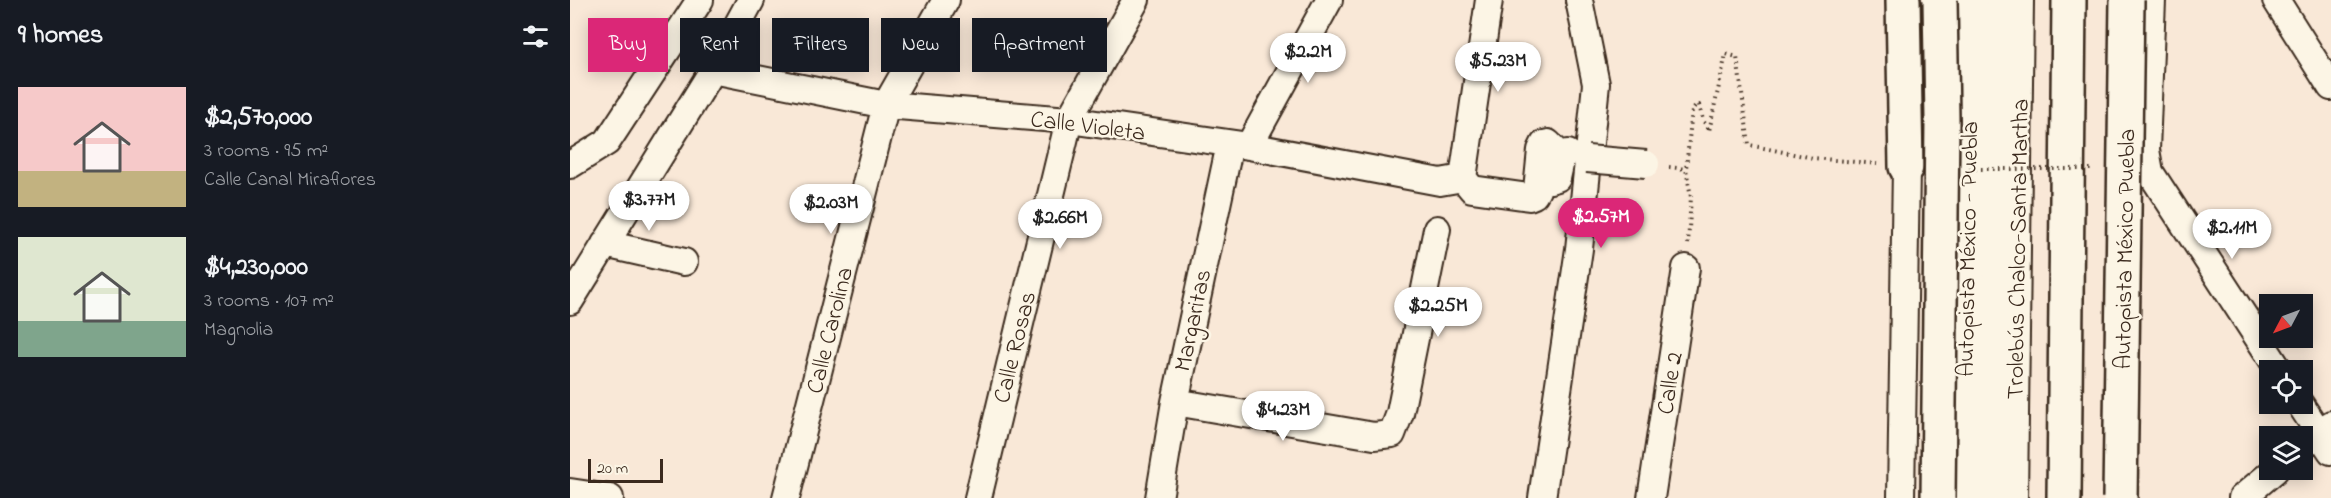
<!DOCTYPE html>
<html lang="en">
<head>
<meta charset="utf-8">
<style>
  body { margin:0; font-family:"Indie Flower",sans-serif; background:#20242c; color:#f1f3f6; height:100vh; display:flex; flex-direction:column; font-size:22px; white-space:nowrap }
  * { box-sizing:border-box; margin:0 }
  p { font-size:20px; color:#9ea1a6 }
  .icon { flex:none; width:33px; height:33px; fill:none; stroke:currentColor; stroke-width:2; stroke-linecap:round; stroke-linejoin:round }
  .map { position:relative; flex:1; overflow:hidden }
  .panel { display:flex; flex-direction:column; background:#171b24; width:570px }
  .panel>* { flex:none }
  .guide { position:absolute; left:18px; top:18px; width:570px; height:54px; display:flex; gap:12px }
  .needle { width:39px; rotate:229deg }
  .tools { position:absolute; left:1689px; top:294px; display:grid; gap:12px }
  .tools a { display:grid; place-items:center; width:54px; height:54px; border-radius:0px; background:#171b24; box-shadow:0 3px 15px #0003; font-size:30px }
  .scale { position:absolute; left:18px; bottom:15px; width:75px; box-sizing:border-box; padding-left:6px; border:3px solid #3b2a1e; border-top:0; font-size:16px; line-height:21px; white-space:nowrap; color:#3b2a1e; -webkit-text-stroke:4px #fcf5e5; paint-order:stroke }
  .price { position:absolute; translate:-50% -51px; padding:0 14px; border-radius:21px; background:#fff; color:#222; font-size:20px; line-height:39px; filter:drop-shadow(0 2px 3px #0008) }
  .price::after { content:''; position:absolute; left:50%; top:36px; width:18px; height:14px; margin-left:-9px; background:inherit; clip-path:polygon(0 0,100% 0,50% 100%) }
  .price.selected { background:#db2777; color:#fff }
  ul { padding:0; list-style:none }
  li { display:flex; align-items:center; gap:18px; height:150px; padding:0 18px }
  li span { display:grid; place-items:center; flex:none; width:168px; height:120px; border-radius:0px; color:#555 }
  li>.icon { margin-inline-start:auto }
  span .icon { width:72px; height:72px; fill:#fffc; stroke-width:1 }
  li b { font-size:26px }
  h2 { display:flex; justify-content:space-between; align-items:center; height:72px; padding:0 18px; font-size:26px }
  .pill { padding:0 21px; border-radius:0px; background:#171b24; box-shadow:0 3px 15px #0003; font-size:21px; line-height:54px }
  .pill.selected { background:#db2777; color:#fff }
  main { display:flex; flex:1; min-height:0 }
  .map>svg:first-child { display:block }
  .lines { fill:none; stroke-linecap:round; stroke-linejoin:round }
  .minor-casing { stroke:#3b2a1e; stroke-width:30 }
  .highway-casing { stroke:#3b2a1e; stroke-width:38 }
  .path { stroke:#3b2a1e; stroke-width:4; stroke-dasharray:1.5 4.5; stroke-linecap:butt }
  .minor { stroke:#fcf5e5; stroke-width:26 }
  .highway { stroke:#fcf5e5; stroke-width:33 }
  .minor-bridge-casing { stroke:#3b2a1e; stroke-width:30; stroke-linecap:butt }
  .highway-bridge-casing { stroke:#3b2a1e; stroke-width:38; stroke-linecap:butt }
  .path-bridge { stroke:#3b2a1e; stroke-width:4; stroke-dasharray:1.5 4.5; stroke-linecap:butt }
  .minor-bridge { stroke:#fcf5e5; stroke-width:26 }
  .highway-bridge { stroke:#fcf5e5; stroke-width:33 }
  .labels { text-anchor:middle; stroke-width:5; stroke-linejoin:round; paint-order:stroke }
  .street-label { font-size:24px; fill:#3b2a1e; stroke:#fcf5e5 }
</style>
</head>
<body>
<main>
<section class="panel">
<h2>9 homes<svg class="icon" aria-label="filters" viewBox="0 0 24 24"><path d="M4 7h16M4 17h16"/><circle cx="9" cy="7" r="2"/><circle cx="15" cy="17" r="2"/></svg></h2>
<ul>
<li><span style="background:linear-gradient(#f6c9c9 70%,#c2b280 0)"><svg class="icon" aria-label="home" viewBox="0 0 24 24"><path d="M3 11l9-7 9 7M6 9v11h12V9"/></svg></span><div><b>$2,570,000</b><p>3 rooms · 95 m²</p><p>Calle Canal Miraflores</p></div></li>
<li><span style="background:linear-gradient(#dfe7d0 70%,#7fa58c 0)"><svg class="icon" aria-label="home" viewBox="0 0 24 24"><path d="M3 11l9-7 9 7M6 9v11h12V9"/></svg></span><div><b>$4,230,000</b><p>3 rooms · 107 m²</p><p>Magnolia</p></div></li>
</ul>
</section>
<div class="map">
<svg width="1761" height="498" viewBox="0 0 1761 498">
  <rect width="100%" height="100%" fill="#f9e8d7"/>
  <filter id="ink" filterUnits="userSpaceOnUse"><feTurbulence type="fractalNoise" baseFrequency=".0167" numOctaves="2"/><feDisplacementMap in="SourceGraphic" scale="12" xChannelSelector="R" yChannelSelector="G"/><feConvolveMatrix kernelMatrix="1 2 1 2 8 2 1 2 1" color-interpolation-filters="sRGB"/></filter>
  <g filter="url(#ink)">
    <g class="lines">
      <g class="minor-casing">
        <path id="minor" d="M 1582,0 L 1576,150 L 1580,172 L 1709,370
          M 1706,0 L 1761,87
          M 143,70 L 316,105 L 499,120 L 679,146 L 870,182 L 893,178
          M 679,146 L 759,0
          M 0,165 L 37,142 L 130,0
          M 893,178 L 902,189 L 959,197 L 964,195 L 967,190 L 971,150 L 974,144 L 978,143 L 984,149 L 978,175 L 980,180 L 987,178 L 992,156 L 998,153
          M 893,178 L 919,0
          M 35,244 L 114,262
          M 0,301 L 143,70 L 181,0
          M 605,402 L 804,436 L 822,434 L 830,413 L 867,229
          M 1730,404 L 1761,451
          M 1732,446 L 1761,424
          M 0,492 L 40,498
          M 216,498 L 316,105 L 376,0
          M 408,498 L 499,120 L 566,0
          M 589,498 L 605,402 L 660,144
          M 972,498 L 1009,249 L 1026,84 L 1009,0
          M 1081,498 L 1116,268
          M 1331,498 L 1336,167
          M 1421,498 L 1425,0
          M 1444,498 L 1450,0
          M 1672,498 L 1705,470"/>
      </g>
      <g class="highway-casing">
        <path id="highway" d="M 1333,0 L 1336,167
          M 1394,498 L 1400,0
          M 1494,498 L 1499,0"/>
      </g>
      <path class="path" d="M 1099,167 L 1116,169
        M 1118,244 L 1121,197 L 1116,169 L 1122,110 L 1126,105 L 1129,105 L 1133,120 L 1139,131 L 1156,54 L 1167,57 L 1179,145 L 1243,158 L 1307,164"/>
      <use href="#minor" class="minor"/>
      <use href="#highway" class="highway"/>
      <g class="minor-bridge-casing">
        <path id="minor-bridge" d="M 1017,159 L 1076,164"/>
      </g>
      <g class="highway-bridge-casing">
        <path id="highway-bridge" d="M 1368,498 L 1372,120 L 1370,0
          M 1550,498 L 1557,0"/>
      </g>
      <path class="path-bridge" d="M 1399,169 L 1521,169"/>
      <use href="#minor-bridge" class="minor-bridge"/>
      <use href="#highway-bridge" class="highway-bridge"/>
    </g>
  </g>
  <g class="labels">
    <g class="street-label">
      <text transform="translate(518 125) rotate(7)" y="8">Calle Violeta</text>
      <text transform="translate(1397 249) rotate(-89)" y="8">Autopista México - Puebla</text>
      <text transform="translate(1447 249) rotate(-89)" y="8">Trolebús Chalco-Santa Martha</text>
      <text transform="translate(1554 249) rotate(-89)" y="8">Autopista México Puebla</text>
      <text transform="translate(622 320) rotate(-78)" y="8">Margaritas</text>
      <text transform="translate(259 330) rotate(-76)" y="8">Calle Carolina</text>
      <text transform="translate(444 347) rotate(-76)" y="8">Calle Rosas</text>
      <text transform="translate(1099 383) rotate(-81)" y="8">Calle 2</text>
    </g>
  </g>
</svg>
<div class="tools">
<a><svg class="needle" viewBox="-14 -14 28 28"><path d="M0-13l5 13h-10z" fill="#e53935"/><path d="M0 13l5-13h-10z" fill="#9ea1a6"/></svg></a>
<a><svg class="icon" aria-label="locate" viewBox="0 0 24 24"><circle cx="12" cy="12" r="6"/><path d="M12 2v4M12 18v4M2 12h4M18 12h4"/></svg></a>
<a><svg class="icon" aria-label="layers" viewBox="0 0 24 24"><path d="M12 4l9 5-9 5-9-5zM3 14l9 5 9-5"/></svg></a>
</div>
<div class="scale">20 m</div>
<b class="price" style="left:738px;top:84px">$2.2M</b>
<b class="price" style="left:928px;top:93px">$5.23M</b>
<b class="price" style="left:79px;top:232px">$3.77M</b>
<b class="price" style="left:261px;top:235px">$2.03M</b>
<b class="price selected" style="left:1031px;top:249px">$2.57M</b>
<b class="price" style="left:490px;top:250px">$2.66M</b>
<b class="price" style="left:1662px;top:260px">$2.11M</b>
<b class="price" style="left:868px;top:338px">$2.25M</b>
<b class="price" style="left:713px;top:442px">$4.23M</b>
<div class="guide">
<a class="pill selected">Buy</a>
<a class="pill">Rent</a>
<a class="pill">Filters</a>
<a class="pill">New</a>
<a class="pill">Apartment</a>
</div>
</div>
</main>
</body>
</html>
